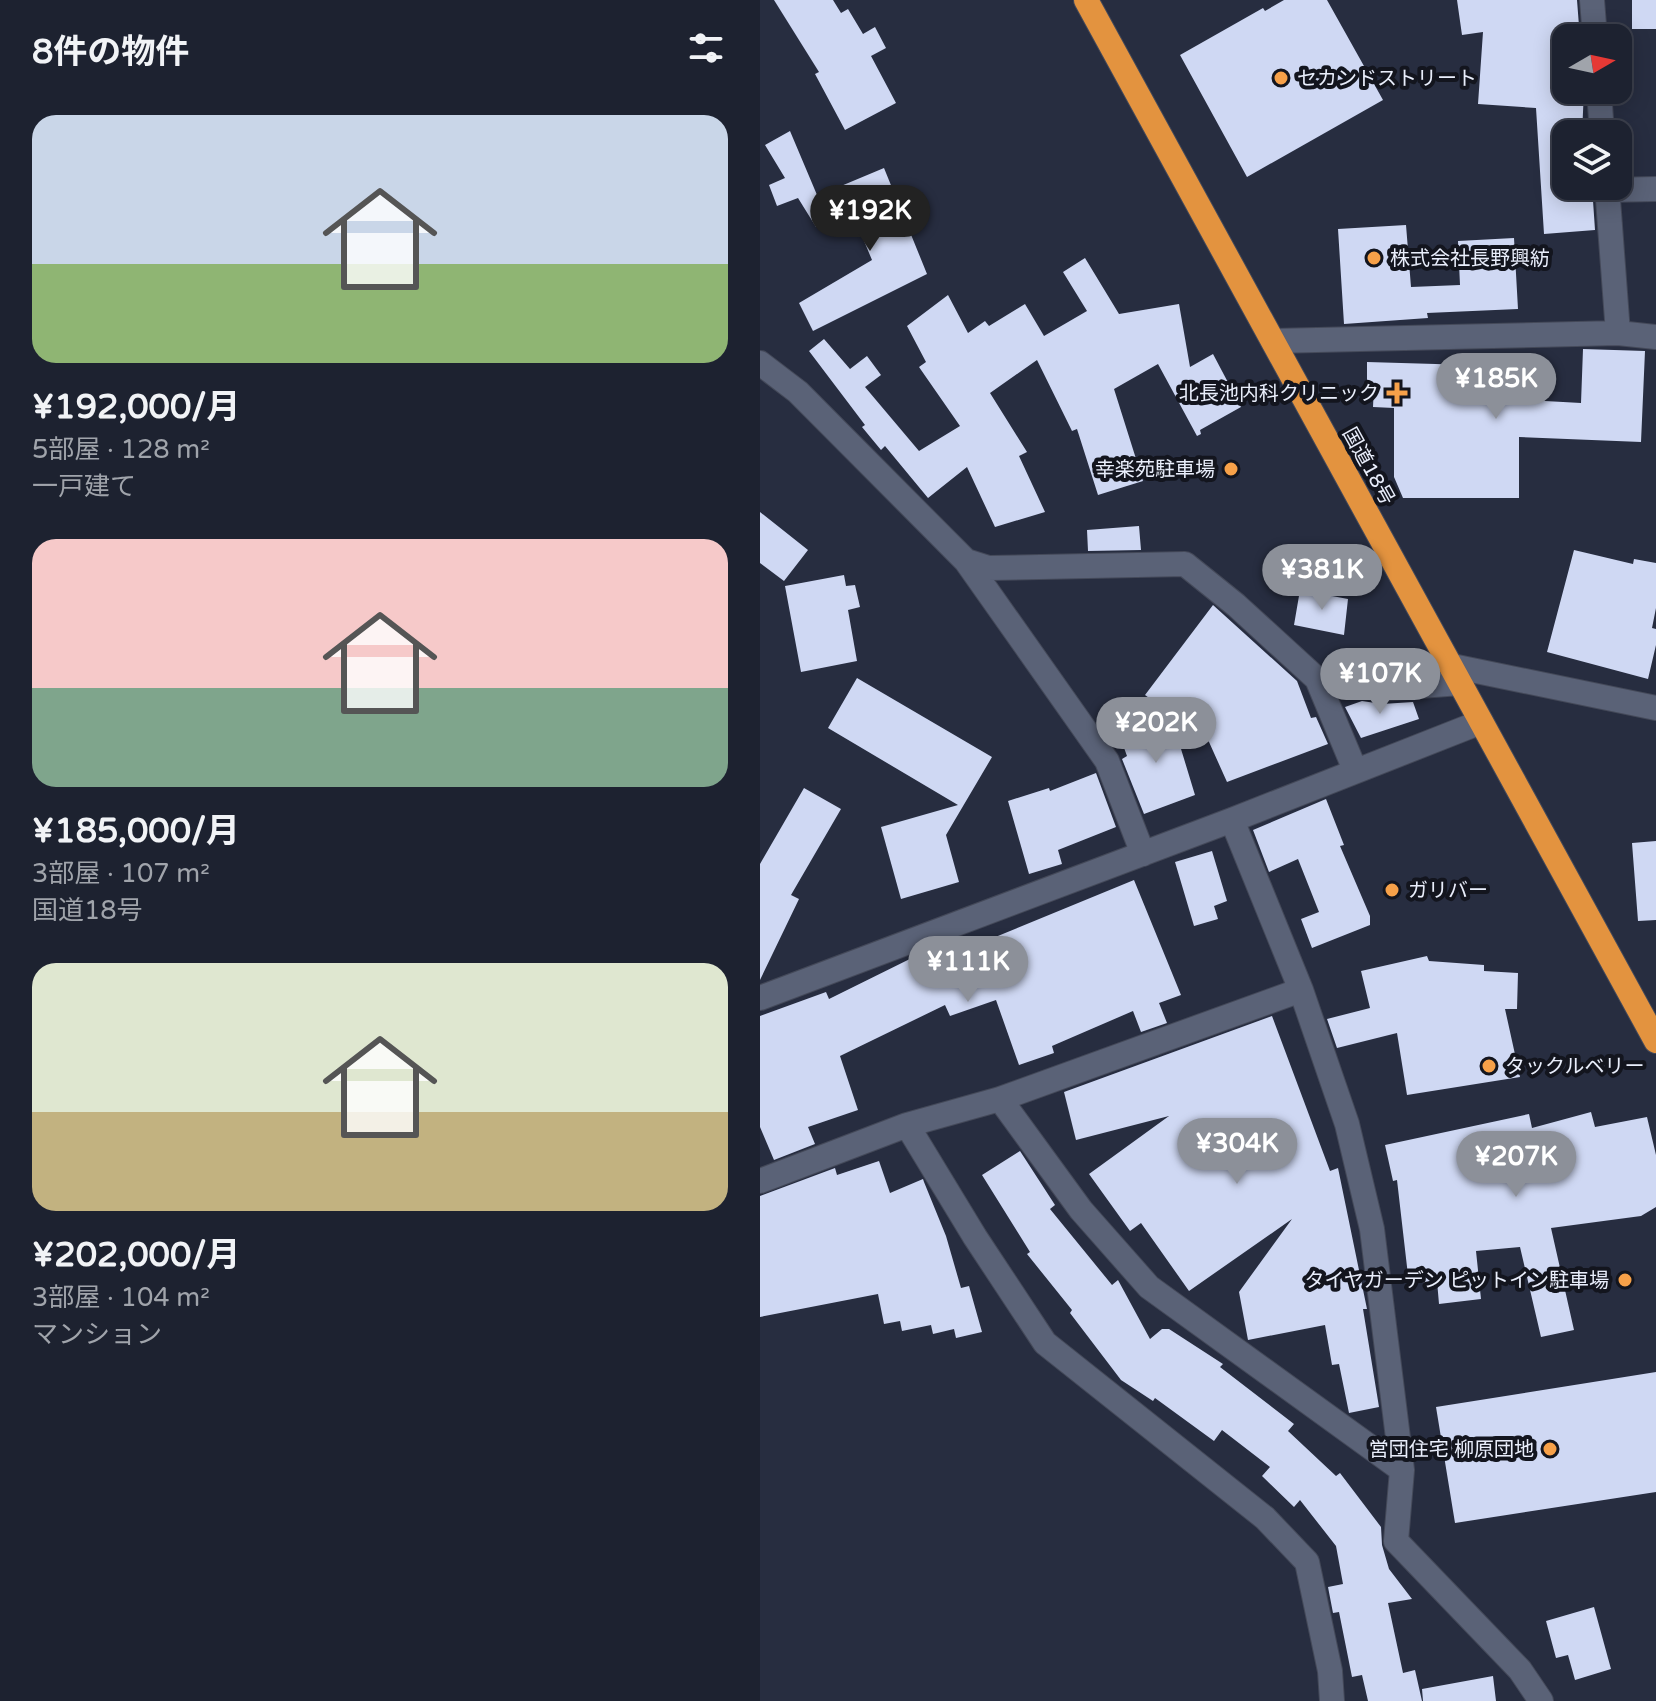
<!DOCTYPE html>
<html lang="ja">
<head>
<meta charset="utf-8">
<style>
  body { margin:0; font-family:"Varela Round","Noto Sans JP",sans-serif; background:#2a2f3c; color:#f1f3f6; height:100vh; display:flex; flex-direction:column; font-size:30px; white-space:nowrap }
  * { box-sizing:border-box; margin:0 }
  p { font-size:26px; color:#a0a4ab }
  .icon { flex:none; width:44px; height:44px; fill:none; stroke:currentColor; stroke-width:2; stroke-linecap:round; stroke-linejoin:round }
  .map { position:relative; flex:1; overflow:hidden }
  .panel { display:flex; flex-direction:column; background:#1d2230; width:760px }
  .panel>* { flex:none }
  .needle { width:52px; rotate:81deg }
  .fabs { position:absolute; left:792px; top:24px; display:grid; gap:16px }
  .fabs a { display:grid; place-items:center; width:80px; height:80px; border-radius:16px; background:#1d2230; box-shadow:0 4px 20px #0003,0 0 0 2px #3b3f4c; font-size:40px }
  .price { position:absolute; translate:-50% -68px; padding:0 18px; border-radius:28px; background:#8c9099; color:#fff; font-size:26px; line-height:52px; filter:drop-shadow(0 2px 4px #0008) }
  .price::after { content:''; position:absolute; left:50%; top:48px; width:24px; height:18px; margin-left:-12px; background:inherit; clip-path:polygon(0 0,100% 0,50% 100%) }
  .price.active { background:#222; color:#fff }
  ul { padding:0; list-style:none }
  li { display:grid; align-content:center; gap:16px; height:424px; padding:0 32px }
  li span { display:grid; place-items:center; height:248px; border-radius:24px; color:#555 }
  li>.icon { margin-inline-start:auto }
  span .icon { width:144px; height:144px; fill:#fffc; stroke-width:1 }
  li b { font-size:34px }
  h2 { display:flex; justify-content:space-between; align-items:center; height:96px; padding:0 32px; font-size:34px }
  main { display:flex; flex:1; min-height:0 }
  .map>svg:first-child { display:block }
  .building { fill:#cfd8f3 }
  .lines { fill:none; stroke-linecap:round; stroke-linejoin:round }
  .minor-casing { stroke:#444959; stroke-width:26 }
  .highway-casing { stroke:#444959; stroke-width:26 }
  .minor { stroke:#5a6277; stroke-width:24 }
  .highway { stroke:#e3933f; stroke-width:24 }
  .poi-dot { fill:#f7a149; stroke:#13151e; stroke-width:3 }
  .labels { text-anchor:middle; stroke-width:8; stroke-linejoin:round; paint-order:stroke }
  .poi-label { font-size:20px; fill:#e9eefb; stroke:#13151e; text-anchor:start }
  .street-label { font-size:20px; fill:#e9eefb; stroke:#13151e }
</style>
</head>
<body>
<main>
<section class="panel">
<h2>8件の物件<svg class="icon" aria-label="filters" viewBox="0 0 24 24"><path d="M4 7h16M4 17h16"/><circle cx="9" cy="7" r="2"/><circle cx="15" cy="17" r="2"/></svg></h2>
<ul>
<li><span style="background:linear-gradient(#c9d6e8 60%,#8fb573 0)"><svg class="icon" aria-label="home" viewBox="0 0 24 24"><path d="M3 11l9-7 9 7M6 9v11h12V9"/></svg></span><div><b>¥192,000/月</b><p>5部屋 · 128 m²</p><p>一戸建て</p></div></li>
<li><span style="background:linear-gradient(#f6c9c9 60%,#7fa58c 0)"><svg class="icon" aria-label="home" viewBox="0 0 24 24"><path d="M3 11l9-7 9 7M6 9v11h12V9"/></svg></span><div><b>¥185,000/月</b><p>3部屋 · 107 m²</p><p>国道18号</p></div></li>
<li><span style="background:linear-gradient(#dfe7d0 60%,#c2b280 0)"><svg class="icon" aria-label="home" viewBox="0 0 24 24"><path d="M3 11l9-7 9 7M6 9v11h12V9"/></svg></span><div><b>¥202,000/月</b><p>3部屋 · 104 m²</p><p>マンション</p></div></li>
</ul>
</section>
<div class="map">
<svg width="896" height="1701" viewBox="0 0 896 1701">
  <rect width="100%" height="100%" fill="#272d40"/>
  <path class="building" d="M 14,0 L 73,0 L 81,13 L 88,9 L 103,34 L 115,27 L 126,48 L 111,56 L 136,103 L 85,130 L 55,74 L 59,72 Z
    M 524,0 L 567,0 L 623,100 L 487,177 L 420,55 L 503,8 L 505,11 Z
    M 697,0 L 817,0 L 819,26 L 806,27 L 806,90 L 824,90 L 822,134 L 806,134 L 806,186 L 832,186 L 835,230 L 784,234 L 776,108 L 718,104 L 723,32 L 702,35 Z
    M 872,0 L 896,0 L 896,29 L 872,29 Z
    M 30,131 L 68,221 L 56,227 L 38,198 L 17,206 L 9,185 L 25,178 L 5,145 Z
    M 124,168 L 167,274 L 53,331 L 39,303 L 112,260 L 81,186 Z
    M 646,225 L 651,287 L 700,285 L 698,241 L 754,238 L 758,309 L 667,313 L 668,318 L 584,324 L 578,229 Z
    M 325,258 L 359,314 L 419,304 L 430,367 L 453,354 L 481,407 L 440,430 L 441,434 L 437,436 L 398,364 L 354,389 L 383,481 L 338,495 L 317,429 L 312,431 L 277,360 L 230,393 L 267,452 L 259,456 L 285,512 L 235,527 L 207,467 L 168,498 L 125,446 L 121,450 L 102,427 L 105,425 L 49,351 L 64,339 L 90,369 L 107,356 L 121,375 L 105,387 L 159,451 L 200,426 L 159,367 L 166,362 L 147,326 L 188,295 L 208,333 L 225,321 L 229,326 L 265,304 L 284,336 L 327,311 L 303,272 Z
    M 823,349 L 885,351 L 881,442 L 759,437 L 759,498 L 643,498 L 634,477 L 634,408 L 613,407 L 614,385 L 607,385 L 607,362 L 744,366 L 744,389 L 767,389 L 767,400 L 821,403 Z
    M 0,512 L 48,550 L 24,581 L 0,563 Z
    M 379,526 L 381,550 L 328,551 L 327,530 Z
    M 814,550 L 873,564 L 874,559 L 896,563 L 896,608 L 892,628 L 896,629 L 896,645 L 888,679 L 787,652 Z
    M 84,575 L 86,586 L 95,585 L 100,607 L 88,610 L 97,661 L 41,672 L 25,586 Z
    M 540,590 L 588,599 L 584,635 L 534,625 Z
    M 453,605 L 537,681 L 551,718 L 556,717 L 568,744 L 467,782 L 436,713 L 418,719 L 385,695 Z
    M 97,678 L 232,757 L 186,835 L 199,882 L 141,899 L 121,827 L 198,805 L 68,728 Z
    M 602,701 L 622,704 L 653,702 L 659,719 L 601,738 L 585,707 Z
    M 411,716 L 435,795 L 384,814 L 362,759 L 367,756 L 359,734 Z
    M 336,773 L 356,827 L 298,850 L 302,864 L 269,874 L 248,801 L 289,788 L 290,791 Z
    M 44,788 L 81,809 L 31,895 L 39,899 L 0,980 L 0,864 Z
    M 566,799 L 584,845 L 580,846 L 610,916 L 610,925 L 552,948 L 541,919 L 559,912 L 538,859 L 509,872 L 493,830 Z
    M 896,841 L 896,920 L 878,921 L 872,843 Z
    M 452,851 L 467,901 L 454,906 L 458,919 L 434,926 L 415,862 Z
    M 374,880 L 421,995 L 399,1003 L 407,1023 L 381,1032 L 373,1011 L 292,1046 L 294,1053 L 259,1065 L 236,1000 L 190,1016 L 185,1005 L 80,1056 L 98,1110 L 48,1127 L 55,1144 L 14,1160 L 0,1127 L 0,1016 L 66,992 L 69,999 L 166,951 L 207,936 L 211,947 Z
    M 667,956 L 669,961 L 724,965 L 724,971 L 758,973 L 757,1009 L 745,1009 L 760,1077 L 647,1095 L 637,1033 L 577,1048 L 567,1019 L 610,1008 L 601,971 Z
    M 512,1016 L 570,1171 L 578,1168 L 607,1309 L 603,1309 L 619,1407 L 589,1413 L 579,1364 L 572,1365 L 565,1325 L 488,1340 L 479,1292 L 532,1219 L 429,1291 L 381,1223 L 370,1231 L 329,1174 L 409,1116 L 316,1140 L 304,1092 Z
    M 831,1112 L 835,1127 L 887,1117 L 896,1155 L 896,1207 L 881,1216 L 791,1228 L 814,1330 L 781,1337 L 760,1247 L 716,1251 L 721,1299 L 679,1304 L 677,1281 L 649,1284 L 637,1180 L 633,1181 L 625,1145 L 769,1114 L 772,1128 Z
    M 260,1151 L 295,1205 L 290,1209 L 352,1285 L 358,1280 L 390,1339 L 402,1329 L 409,1329 L 463,1364 L 460,1367 L 534,1424 L 528,1431 L 576,1476 L 580,1473 L 621,1527 L 622,1545 L 629,1569 L 652,1599 L 628,1603 L 643,1673 L 655,1670 L 662,1701 L 608,1701 L 602,1675 L 592,1677 L 579,1612 L 573,1613 L 568,1587 L 583,1584 L 576,1546 L 540,1500 L 534,1507 L 502,1476 L 510,1467 L 462,1430 L 454,1441 L 395,1398 L 393,1401 L 361,1380 L 310,1313 L 312,1310 L 267,1254 L 270,1252 L 222,1175 Z
    M 119,1161 L 130,1193 L 163,1179 L 164,1182 L 186,1236 L 201,1288 L 209,1286 L 222,1332 L 196,1338 L 194,1329 L 173,1334 L 171,1325 L 142,1331 L 140,1321 L 124,1324 L 118,1294 L 0,1317 L 0,1196 L 75,1168 L 77,1175 Z
    M 896,1372 L 896,1492 L 695,1523 L 676,1407 Z
    M 834,1607 L 851,1669 L 815,1680 L 808,1655 L 796,1658 L 786,1621 Z
    M 733,1676 L 736,1701 L 663,1701 L 662,1689 Z"/>
  <g class="lines">
    <g class="minor-casing">
      <path id="minor" d="M 832,0 L 835,38
        M 839,90 L 842,134
        M 847,186 L 858,333
        M 847,190 L 896,189
        M 513,341 L 858,333 L 896,337
        M 0,363 L 38,392 L 206,561 L 228,568 L 425,564 L 476,605 L 557,679 L 621,689 L 700,683
        M 206,561 L 347,761 L 383,854
        M 692,666 L 896,708
        M 557,679 L 595,770
        M 472,820 L 541,990 L 587,1124 L 612,1229 L 642,1470 L 636,1541 L 760,1670 L 781,1701
        M 0,998 L 472,820 L 721,722
        M 240,1099 L 541,990
        M 147,1125 L 215,1237 L 285,1343 L 505,1518 L 547,1562 L 570,1671 L 572,1701
        M 0,1181 L 147,1125 L 240,1099 L 321,1210 L 389,1287 L 642,1470"/>
    </g>
    <g class="highway-casing">
      <path id="highway" d="M 326,0 L 896,1041"/>
    </g>
    <use href="#minor" class="minor"/>
    <use href="#highway" class="highway"/>
  </g>
  <g class="poi-dot">
    <circle cx="521" cy="78" r="8"/>
    <circle cx="614" cy="258" r="8"/>
    <path d="M633 381h8v8h8v8h-8v8h-8v-8h-8v-8h8z"/>
    <circle cx="471" cy="469" r="8"/>
    <circle cx="632" cy="890" r="8"/>
    <circle cx="729" cy="1066" r="8"/>
    <circle cx="865" cy="1280" r="8"/>
    <circle cx="790" cy="1449" r="8"/>
  </g>
  <g class="labels">
    <g class="poi-label">
      <text x="537" y="85">セカンドストリート</text>
      <text x="630" y="265">株式会社長野興紡</text>
      <text x="619" y="400" text-anchor="end">北長池内科クリニック</text>
      <text x="455" y="476" text-anchor="end">幸楽苑駐車場</text>
      <text x="648" y="897">ガリバー</text>
      <text x="745" y="1073">タックルベリー</text>
      <text x="849" y="1287" text-anchor="end">タイヤガーデン ピットイン駐車場</text>
      <text x="774" y="1456" text-anchor="end">営団住宅 柳原団地</text>
    </g>
    <g class="street-label">
      <text transform="translate(609 466) rotate(61)" y="7">国道18号</text>
    </g>
  </g>
</svg>
<div class="fabs">
<a><svg class="needle" viewBox="-14 -14 28 28"><path d="M0-13l5 13h-10z" fill="#e53935"/><path d="M0 13l5-13h-10z" fill="#a0a4ab"/></svg></a>
<a><svg class="icon" aria-label="layers" viewBox="0 0 24 24"><path d="M12 4l9 5-9 5-9-5zM3 14l9 5 9-5"/></svg></a>
</div>
<b class="price active" style="left:110px;top:253px">¥192K</b>
<b class="price" style="left:736px;top:421px">¥185K</b>
<b class="price" style="left:562px;top:612px">¥381K</b>
<b class="price" style="left:620px;top:716px">¥107K</b>
<b class="price" style="left:396px;top:765px">¥202K</b>
<b class="price" style="left:208px;top:1004px">¥111K</b>
<b class="price" style="left:477px;top:1186px">¥304K</b>
<b class="price" style="left:756px;top:1199px">¥207K</b>
</div>
</main>
</body>
</html>
